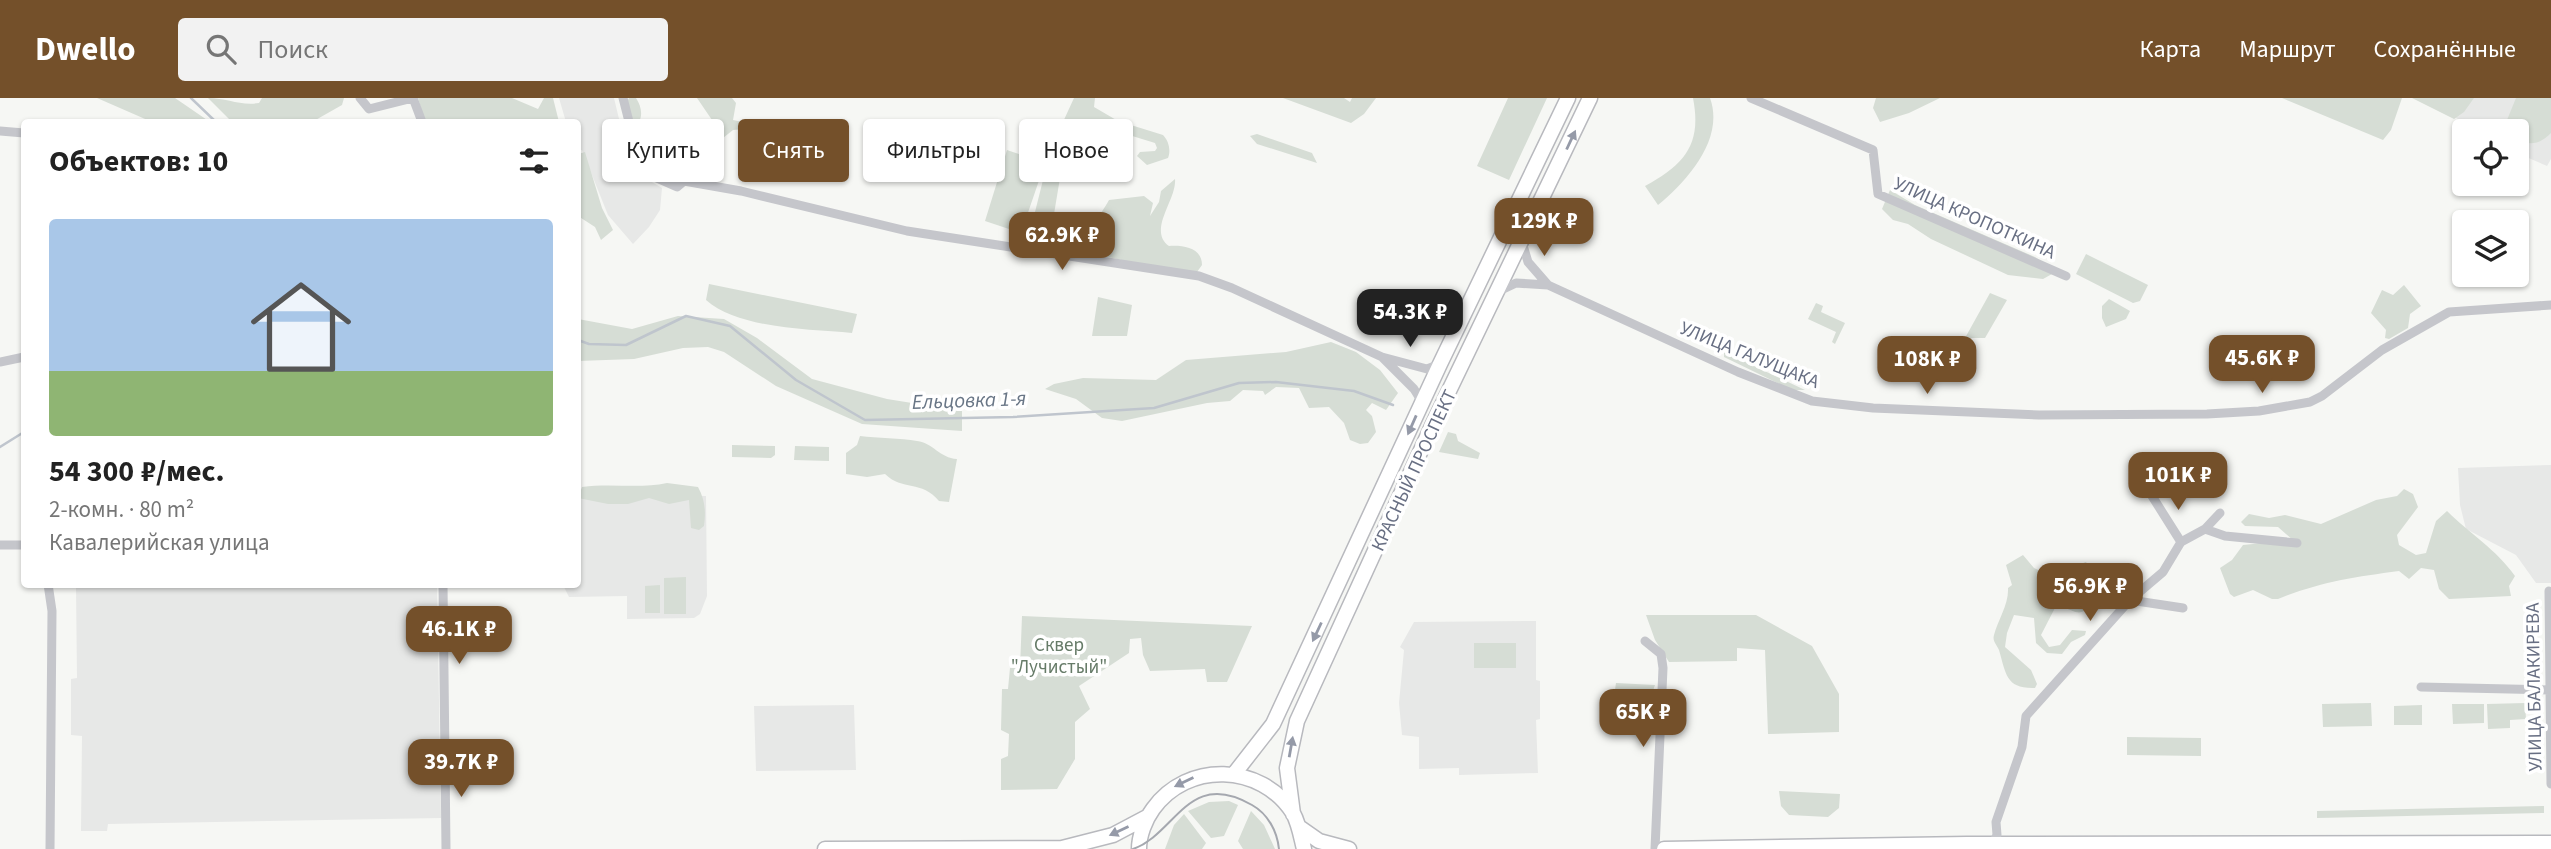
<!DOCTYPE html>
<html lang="ru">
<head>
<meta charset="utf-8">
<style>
  body { margin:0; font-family:"Source Sans 3",sans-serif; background:#f2f2f2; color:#222; height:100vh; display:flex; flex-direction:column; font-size:26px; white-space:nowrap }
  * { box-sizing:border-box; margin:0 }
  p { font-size:23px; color:#767676 }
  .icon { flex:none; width:38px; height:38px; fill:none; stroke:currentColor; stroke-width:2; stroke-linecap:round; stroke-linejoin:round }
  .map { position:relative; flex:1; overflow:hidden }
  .drawer { position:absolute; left:21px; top:21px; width:560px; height:469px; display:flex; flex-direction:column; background:#fff; border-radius:7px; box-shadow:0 2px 5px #0004 }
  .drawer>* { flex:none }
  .hud { position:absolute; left:602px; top:21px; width:665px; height:63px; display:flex; gap:14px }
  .controls { position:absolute; left:2452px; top:21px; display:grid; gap:14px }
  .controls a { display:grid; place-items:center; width:77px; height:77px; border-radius:7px; background:#fff; box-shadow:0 2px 5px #0004; font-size:35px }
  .price { position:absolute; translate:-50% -60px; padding:0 16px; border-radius:14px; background:#74502a; color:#fff; font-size:23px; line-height:46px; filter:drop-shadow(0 2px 4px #0008) }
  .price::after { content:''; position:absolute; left:50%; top:42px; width:21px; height:16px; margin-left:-10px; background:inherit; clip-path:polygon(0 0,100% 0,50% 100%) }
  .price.current { background:#222; color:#fff }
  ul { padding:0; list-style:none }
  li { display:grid; align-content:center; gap:14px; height:371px; padding:0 28px }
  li+li { border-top:2px solid #e0e0e0 }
  li span { display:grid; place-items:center; height:217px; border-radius:7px; color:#555 }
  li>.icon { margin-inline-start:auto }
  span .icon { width:126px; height:126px; fill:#fffc; stroke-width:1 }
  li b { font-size:30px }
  h2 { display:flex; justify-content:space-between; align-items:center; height:84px; padding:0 28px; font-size:30px }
  .chip { padding:0 24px; border-radius:7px; background:#fff; box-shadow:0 2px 5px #0004; font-size:24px; line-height:63px }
  .chip.current { background:#74502a; color:#fff }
  header { display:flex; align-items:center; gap:42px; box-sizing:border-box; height:98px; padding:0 35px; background:#74502a; color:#fff }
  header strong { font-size:33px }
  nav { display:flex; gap:38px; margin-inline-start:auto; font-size:24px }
  .search { width:490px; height:63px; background:#f2f2f2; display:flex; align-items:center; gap:18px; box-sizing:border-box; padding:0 24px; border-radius:7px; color:#767676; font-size:26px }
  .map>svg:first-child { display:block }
  .built { fill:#e7e8e7 }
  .green { fill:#d6ddd5 }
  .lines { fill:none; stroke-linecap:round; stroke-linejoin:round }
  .stream { stroke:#bfc5cd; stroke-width:2.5 }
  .primary-casing { stroke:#b8b9be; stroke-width:17 }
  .minor { stroke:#c5c6cb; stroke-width:9 }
  .primary { stroke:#fff; stroke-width:14 }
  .tram { stroke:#a5a8af; stroke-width:2 }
  .oneway { fill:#959aa8 }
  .labels { text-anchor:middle; stroke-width:7; stroke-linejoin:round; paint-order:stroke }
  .street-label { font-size:19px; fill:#686f83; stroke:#fff }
  .park-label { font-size:19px; fill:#667b68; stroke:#fff }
  .water-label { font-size:21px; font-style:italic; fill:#697686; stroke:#fff }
</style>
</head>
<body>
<header>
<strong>Dwello</strong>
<div class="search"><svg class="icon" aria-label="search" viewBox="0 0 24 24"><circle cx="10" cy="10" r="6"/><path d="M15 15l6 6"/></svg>Поиск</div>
<nav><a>Карта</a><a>Маршрут</a><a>Сохранённые</a></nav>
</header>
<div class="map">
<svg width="2551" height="751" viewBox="0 0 2551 751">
  <rect width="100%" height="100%" fill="#f6f7f4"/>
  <path class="built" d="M 559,0 L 614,0 L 629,63 L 635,74 L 662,90 L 660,112 L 649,129 L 633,146 L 608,117 L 582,52 L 578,53 L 578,24 L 566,24 Z
    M 2426,0 L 2551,0 L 2551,61 L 2547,68 L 2517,55 L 2516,33 L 2476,33 Z
    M 2551,367 L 2551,485 L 2536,485 L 2516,457 L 2466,431 L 2460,407 L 2458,370 Z
    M 578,393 L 580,396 L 706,398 L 707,498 L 700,516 L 694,520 L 627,521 L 627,498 L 569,499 L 563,487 L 578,486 Z
    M 102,486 L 437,487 L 441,720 L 108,726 L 107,733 L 81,733 L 82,638 L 71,637 L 71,581 L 77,580 L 76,489 Z
    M 1536,523 L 1536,582 L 1540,583 L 1540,621 L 1536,622 L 1538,675 L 1459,677 L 1459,670 L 1419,671 L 1419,639 L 1402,637 L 1399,605 L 1404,552 L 1400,549 L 1414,524 Z
    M 854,607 L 856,672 L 756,673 L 754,608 Z"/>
  <path class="green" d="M 97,0 L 175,0 L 210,24 L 152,24 Z
    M 208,0 C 227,0 240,8 259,5 L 262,0 L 344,0 L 342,7 L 312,24 L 232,24 Z
    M 418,0 L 512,0 L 538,11 L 544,0 L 553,0 L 559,24 L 425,24 Z
    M 629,0 L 636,0 C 641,8 643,16 639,24 L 648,51 L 642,52 C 628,35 617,19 629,0 Z
    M 697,0 L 732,0 L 736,5 L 733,22 L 743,24 L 746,31 L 733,32 L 723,40 L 712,36 L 713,32 L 707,33 L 712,22 Z
    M 1074,0 L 1095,0 L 1094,9 L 1118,23 L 1163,37 C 1169,43 1171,53 1168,60 L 1147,67 L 1137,58 L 1140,54 L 1155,53 L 1157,50 L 1155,45 L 1103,29 L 1097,37 L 1099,42 L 1118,47 L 1117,57 L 1109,61 L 1068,54 L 1062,68 L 1054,116 C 1081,143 1093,130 1109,102 L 1144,98 L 1153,105 L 1150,118 L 1159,104 L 1161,93 L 1175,81 C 1177,102 1147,132 1169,148 C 1184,147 1202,150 1202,167 L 1197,174 L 1145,167 L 1028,142 L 1051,50 Z
    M 1283,0 L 1344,0 L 1350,4 L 1352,0 L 1376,0 L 1364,16 L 1351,25 Z
    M 1508,0 L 1547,0 L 1509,82 L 1477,68 Z
    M 1693,0 L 1710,0 C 1725,41 1687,83 1658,107 L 1645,88 C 1685,66 1702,46 1693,0 Z
    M 1876,0 L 1940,0 L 1909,15 L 1880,24 L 1873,10 Z
    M 2282,0 L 2402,0 L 2391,32 L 2383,42 Z
    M 2412,0 L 2474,0 L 2464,14 L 2454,21 Z
    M 2516,0 L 2551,0 L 2551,35 C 2540,46 2533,47 2518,43 L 2516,33 L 2509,33 L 2507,22 Z
    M 1257,36 L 1312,55 L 1317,65 L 1257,46 L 1250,38 Z
    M 1007,52 L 1045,65 L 1021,135 L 985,123 Z
    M 585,54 L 602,110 L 613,132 L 601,142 L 595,129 L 578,118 L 578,56 Z
    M 1890,92 L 1915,107 L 2035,159 L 2047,167 L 2052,176 L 2043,181 L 2008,177 L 1931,141 L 1908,126 L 1893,122 L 1882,111 Z
    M 2086,156 L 2148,187 L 2140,203 L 2133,205 L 2076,176 Z
    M 709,186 L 857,216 L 852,235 C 809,231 739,231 706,202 Z
    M 2404,187 L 2421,208 L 2410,216 L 2408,230 L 2389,241 L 2385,240 L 2386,232 L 2371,215 L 2382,192 L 2393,197 Z
    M 1990,195 L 2007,202 L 1985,240 L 1965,240 Z
    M 1098,199 L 1132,207 L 1127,238 L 1092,238 Z
    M 2109,201 L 2130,213 L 2126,221 L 2106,229 L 2102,220 L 2102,208 Z
    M 1816,205 L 1823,208 L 1821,214 L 1845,225 L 1835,246 L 1832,244 L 1836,234 L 1808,221 Z
    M 678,218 L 724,221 L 757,240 L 812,281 L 887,301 L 962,313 L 962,333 L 862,326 L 776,288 L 724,254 L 708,249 L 683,250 L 634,261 L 578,263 L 578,221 L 632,231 Z
    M 1331,244 L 1356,254 L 1380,272 L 1398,295 L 1386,312 L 1372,305 L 1366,312 L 1372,318 L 1376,334 L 1368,345 L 1360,346 L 1350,342 L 1344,325 L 1329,309 L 1309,310 L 1299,290 L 1276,289 L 1265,297 L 1263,293 L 1243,292 L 1230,303 L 1207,305 L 1122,323 L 1102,320 L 1076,301 L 1045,291 L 1054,286 L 1083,280 L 1156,282 L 1186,262 L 1286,254 Z
    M 1724,254 L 1805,292 L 1792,292 L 1724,259 Z
    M 1448,334 L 1456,336 L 1458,343 L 1480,355 L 1478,361 L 1439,354 Z
    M 860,338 C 877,340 901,340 917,343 C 933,345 940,360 957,361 L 949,404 L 939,403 C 922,382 902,393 885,376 L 867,379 L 846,376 L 846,355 L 857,347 Z
    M 732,347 L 775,348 L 775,357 L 771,360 L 732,359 Z
    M 795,348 L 829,349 L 829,363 L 794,362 Z
    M 667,385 L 698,389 C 705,402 706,413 704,428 L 699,432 L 691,430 L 689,402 L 669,406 L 649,400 L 628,406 L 608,406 L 578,400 L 582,389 C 611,385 640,391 667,385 Z
    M 2404,391 L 2413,396 L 2418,409 L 2397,437 L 2399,447 L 2416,457 L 2426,455 L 2436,423 L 2447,413 C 2470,436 2496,451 2515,478 L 2509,488 L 2511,498 L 2449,501 L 2439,491 L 2434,472 L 2421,470 L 2409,481 L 2399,473 C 2354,479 2320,484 2278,501 L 2272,501 L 2253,492 L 2234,499 L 2230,496 L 2220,470 L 2232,462 L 2243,447 L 2293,442 L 2278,429 L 2245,428 L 2241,424 L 2249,416 L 2269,420 L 2285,417 L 2321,426 L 2376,402 L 2397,398 Z
    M 2023,457 L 2034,470 L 2049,477 L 2086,464 L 2094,476 L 2109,480 L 2114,488 C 2111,498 2108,499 2099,504 C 2076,517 2084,518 2057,506 L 2041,537 L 2049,549 L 2060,547 L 2072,532 L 2086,533 L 2085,537 L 2071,544 L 2062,556 L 2047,555 L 2036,545 L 2034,520 L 2014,517 L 2007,535 L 2005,549 L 2031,572 L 2037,586 L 2035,590 C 2006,591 2006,576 1999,552 C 1997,547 1992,543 1994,537 C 1998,522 2009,506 2008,490 L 2012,487 L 2006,467 Z
    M 686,479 L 686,516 L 664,516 L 664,480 Z
    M 660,487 L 660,515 L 645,515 L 645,488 Z
    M 1646,517 L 1756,517 L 1812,548 L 1839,596 L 1839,634 L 1768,636 L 1765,552 L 1737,550 L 1737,563 L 1669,564 L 1655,542 Z
    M 1022,518 L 1252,528 L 1227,584 L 1207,584 L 1205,571 L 1150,573 L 1143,557 L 1141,540 L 1130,541 L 1129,555 L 1079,588 L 1090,611 L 1075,624 L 1075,661 L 1057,691 L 1001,692 L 1001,661 L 1008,658 L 1009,636 L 1001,632 L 1002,591 L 1008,591 L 1010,570 L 1020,570 Z
    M 1474,545 L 1516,545 L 1516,570 L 1474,570 Z
    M 1616,585 L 1655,587 L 1648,607 L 1642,611 L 1616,609 L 1613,605 Z
    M 2371,605 L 2372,628 L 2323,629 L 2322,606 Z
    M 2525,605 L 2526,621 L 2510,622 L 2510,630 L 2488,631 L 2487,606 Z
    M 2452,606 L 2484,606 L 2484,625 L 2453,626 Z
    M 2422,607 L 2422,627 L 2394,627 L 2394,608 Z
    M 2127,639 L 2201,640 L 2201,658 L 2127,657 Z
    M 1779,693 L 1840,696 L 1839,710 L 1828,719 L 1789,717 L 1781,708 Z
    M 1229,703 L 1238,707 L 1224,738 L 1211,740 L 1188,713 L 1209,704 Z
    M 2544,708 L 2544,715 L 2317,720 L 2317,713 Z
    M 1251,713 L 1264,727 L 1275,751 L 1243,751 L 1238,743 Z
    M 1184,716 L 1206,745 L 1202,751 L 1165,751 L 1174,727 Z"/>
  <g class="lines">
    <path class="stream" d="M 191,0 L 216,24
      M 578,242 L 589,246 L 626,247 L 686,218 L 730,228 L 796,282 L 865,322 L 1013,319 L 1154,310 L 1239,285 L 1276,284 L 1354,293 L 1393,307
      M 0,349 L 24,334"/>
    <g class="primary-casing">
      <path id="primary" d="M 1234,676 L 1273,626 L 1440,266 L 1568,0
        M 1293,716 L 1287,670 L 1297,623 L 1433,326 L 1590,0
        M 1299,729 L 1319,743 L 1349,751
        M 825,751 L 1062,750 L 1113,737 L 1147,719
        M 1139,751 C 1139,738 1145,722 1153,711 C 1187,663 1261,665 1293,715 C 1299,726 1301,739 1304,751
        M 1664,751 L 1967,746 L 2551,745"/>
    </g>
    <path class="minor" d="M 360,0 L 369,11 L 413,0 L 422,24
      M 623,0 L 639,63 L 652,78 L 677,89 L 684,83 L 741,93 L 907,133 L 1199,178 L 1232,190 L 1382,259 L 1427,271 L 1440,266
      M 1751,0 L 1873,52 L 1878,96 L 2066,178
      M 0,33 L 24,35
      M 1522,144 L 1528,164 L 1548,187
      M 1497,194 L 1516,185 L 1548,187 L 1738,274 L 1812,303 L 1873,310 L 2039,317 L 2207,316 L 2259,313 L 2310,304 L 2322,298 L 2382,252 L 2449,214 L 2551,207
      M 1383,260 L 1414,291 L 1422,304
      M 0,264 L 24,259
      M 2152,398 L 2181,444
      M 2205,431 L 2220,415
      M 0,447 L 24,447
      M 48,486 L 52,513 L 50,751
      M 443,486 L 446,751
      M 2549,493 L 2551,686
      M 2130,502 L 2183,510
      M 1645,543 L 1661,556 L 1663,570 L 1655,751
      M 2421,589 L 2549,592
      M 1991,750 L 1997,737 L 1996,724 L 2022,649 L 2026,618 L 2130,502 L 2163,474 L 2181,444 L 2205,431 L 2225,438 L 2297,445"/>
    <use href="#primary" class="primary"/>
    <path class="tram" d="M 1133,751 C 1176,736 1188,670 1252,707 C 1268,716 1277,733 1279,751"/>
  </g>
  <defs><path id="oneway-solid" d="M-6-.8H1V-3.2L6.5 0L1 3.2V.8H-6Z" transform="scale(1.75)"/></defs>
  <g class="oneway">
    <use href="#oneway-solid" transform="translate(1571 42) rotate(-65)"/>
    <use href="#oneway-solid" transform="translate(1412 327) rotate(114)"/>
    <use href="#oneway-solid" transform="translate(1317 534) rotate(115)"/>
    <use href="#oneway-solid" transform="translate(1291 649) rotate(-80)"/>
    <use href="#oneway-solid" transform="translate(1184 684) rotate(154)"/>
    <use href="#oneway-solid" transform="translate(1119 733) rotate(155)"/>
  </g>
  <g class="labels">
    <g class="street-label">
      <text transform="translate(1975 119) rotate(24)" y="7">УЛИЦА КРОПОТКИНА</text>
      <text transform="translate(1750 256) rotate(22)" y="7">УЛИЦА ГАЛУЩАКА</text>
      <text transform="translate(1413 372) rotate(-65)" y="7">КРАСНЫЙ ПРОСПЕКТ</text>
      <text transform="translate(2533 589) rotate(-91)" y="7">УЛИЦА БАЛАКИРЕВА</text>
    </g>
    <g class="park-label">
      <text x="1059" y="553">Сквер<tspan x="1059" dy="22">"Лучистый"</tspan></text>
    </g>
    <g class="water-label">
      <text transform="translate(969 302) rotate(-2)" y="7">Ельцовка 1-я</text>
    </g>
  </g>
</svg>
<div class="controls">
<a><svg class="icon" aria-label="locate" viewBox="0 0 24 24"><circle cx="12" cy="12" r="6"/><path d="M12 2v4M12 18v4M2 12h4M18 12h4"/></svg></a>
<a><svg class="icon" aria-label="layers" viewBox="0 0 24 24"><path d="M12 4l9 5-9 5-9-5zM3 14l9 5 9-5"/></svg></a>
</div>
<b class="price" style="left:1544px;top:160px">129K ₽</b>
<b class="price" style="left:1062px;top:174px">62.9K ₽</b>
<b class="price current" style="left:1410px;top:251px">54.3K ₽</b>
<b class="price" style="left:2262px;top:297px">45.6K ₽</b>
<b class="price" style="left:1927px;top:298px">108K ₽</b>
<b class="price" style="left:2178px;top:414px">101K ₽</b>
<b class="price" style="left:2090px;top:525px">56.9K ₽</b>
<b class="price" style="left:459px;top:568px">46.1K ₽</b>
<b class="price" style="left:1643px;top:651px">65K ₽</b>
<b class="price" style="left:461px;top:701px">39.7K ₽</b>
<div class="hud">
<a class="chip">Купить</a>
<a class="chip current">Снять</a>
<a class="chip">Фильтры</a>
<a class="chip">Новое</a>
</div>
<section class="drawer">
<h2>Объектов: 10<svg class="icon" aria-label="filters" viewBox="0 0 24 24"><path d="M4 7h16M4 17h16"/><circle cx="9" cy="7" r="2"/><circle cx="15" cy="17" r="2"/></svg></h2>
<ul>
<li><span style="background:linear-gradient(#a9c7e8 70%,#8fb573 0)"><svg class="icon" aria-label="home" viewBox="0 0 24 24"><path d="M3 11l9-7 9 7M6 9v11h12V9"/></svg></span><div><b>54 300 ₽/мес.</b><p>2-комн. · 80 m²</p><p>Кавалерийская улица</p></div></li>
</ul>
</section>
</div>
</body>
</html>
